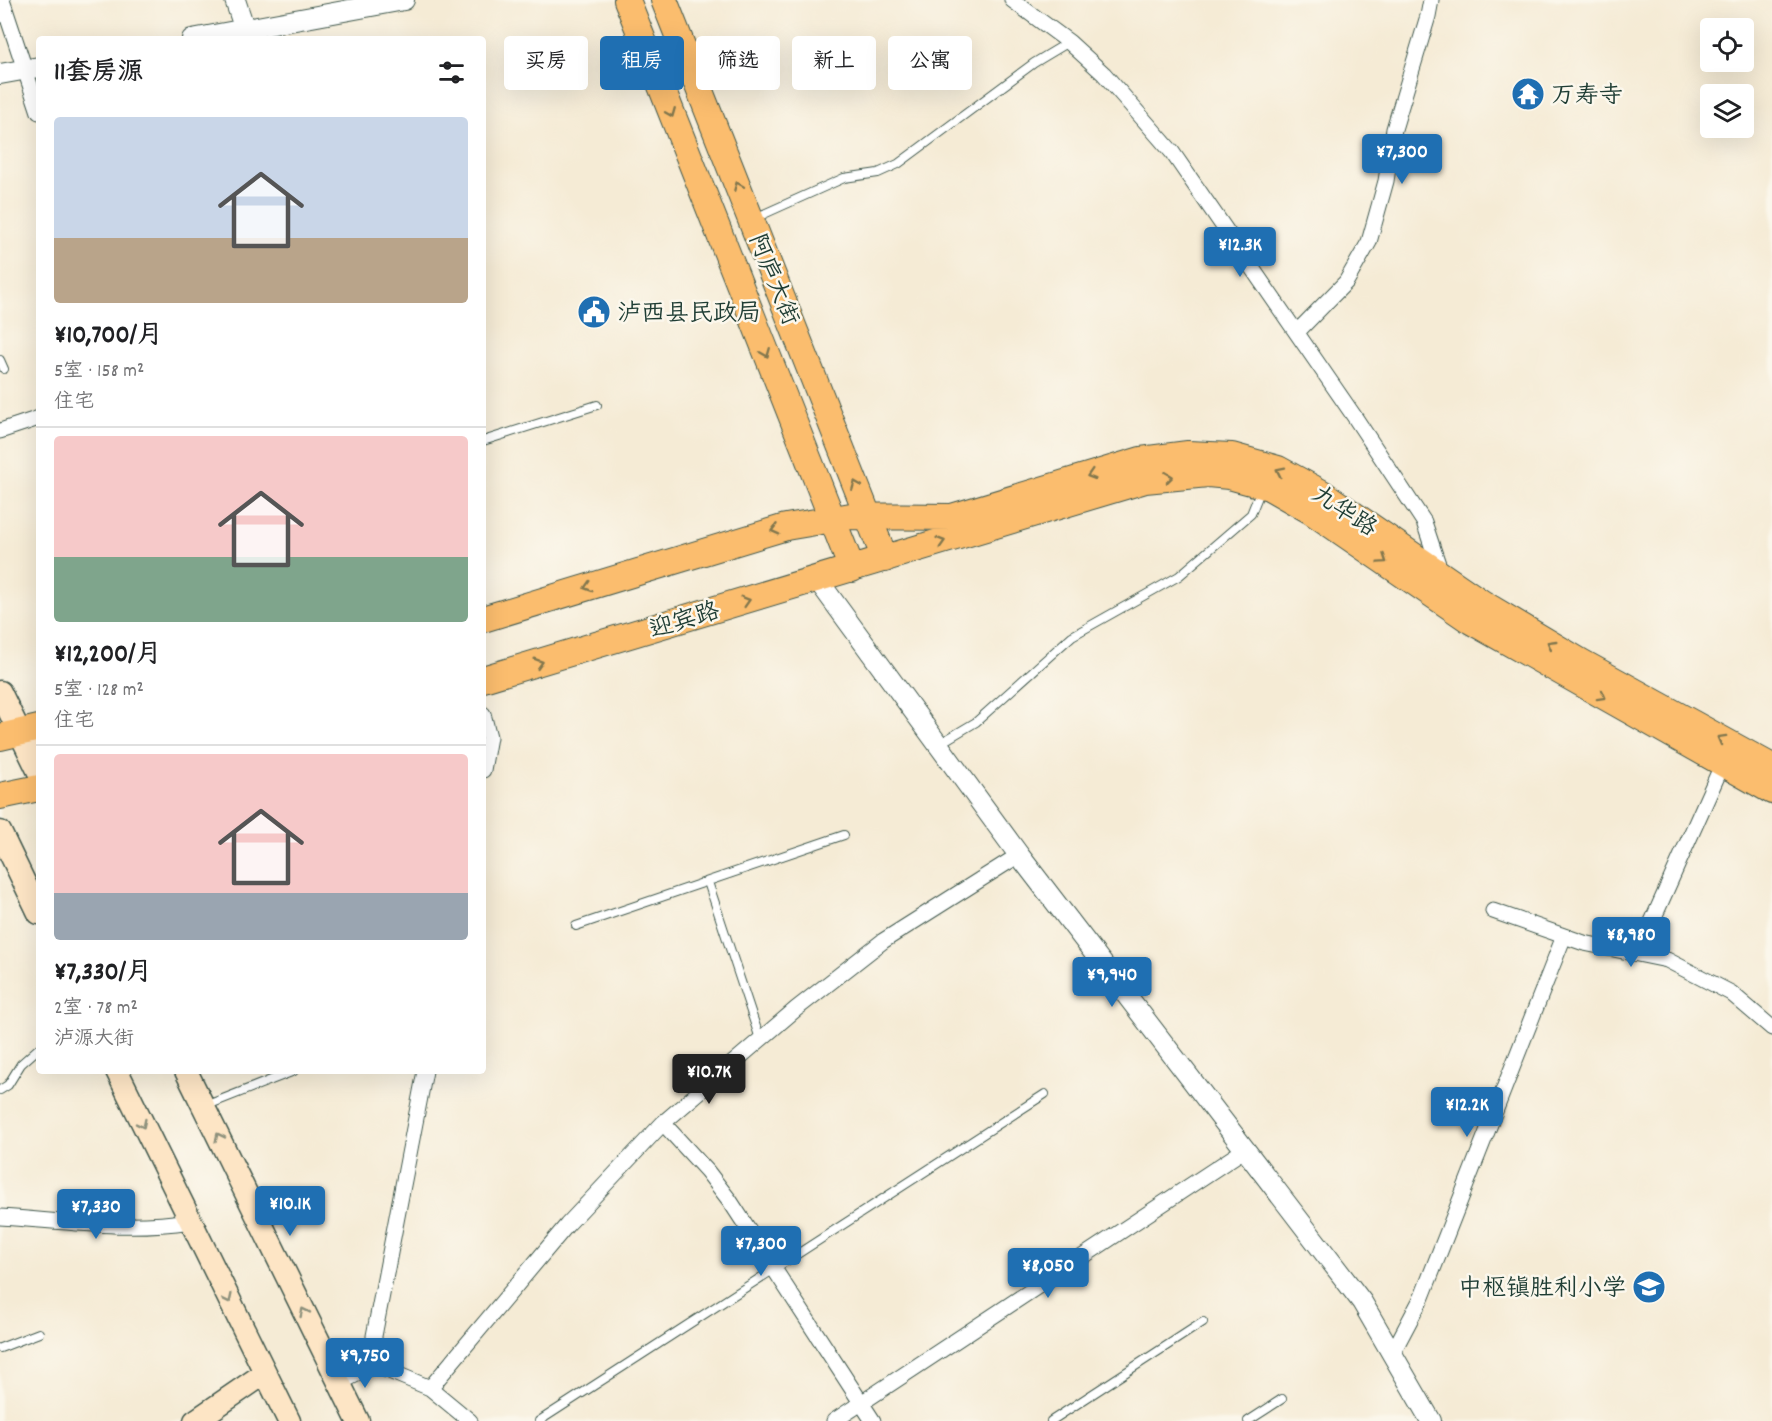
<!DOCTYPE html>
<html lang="zh">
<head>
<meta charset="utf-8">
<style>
  body { margin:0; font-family:Dekko,"LXGW WenKai TC",sans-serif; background:#f2f2f2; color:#202124; height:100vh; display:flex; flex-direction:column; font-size:22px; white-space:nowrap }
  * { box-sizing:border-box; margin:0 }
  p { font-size:20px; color:#757577 }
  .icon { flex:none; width:33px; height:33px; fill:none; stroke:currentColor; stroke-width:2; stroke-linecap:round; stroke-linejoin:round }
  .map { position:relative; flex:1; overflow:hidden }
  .details { position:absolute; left:36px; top:36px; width:450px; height:1038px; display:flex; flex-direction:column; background:#fff; border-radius:6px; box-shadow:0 6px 24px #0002 }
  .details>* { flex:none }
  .guide { position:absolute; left:504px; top:36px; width:570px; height:54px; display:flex; gap:12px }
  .controls { position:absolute; left:1700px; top:18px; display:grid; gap:12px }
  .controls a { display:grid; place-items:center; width:54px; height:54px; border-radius:6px; background:#fff; box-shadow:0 6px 24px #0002; font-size:30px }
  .price { position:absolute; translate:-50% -51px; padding:0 14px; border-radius:6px; background:#1f6fb2; color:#fff; font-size:20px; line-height:39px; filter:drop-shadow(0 2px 3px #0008) }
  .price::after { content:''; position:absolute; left:50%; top:36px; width:18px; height:14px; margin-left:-9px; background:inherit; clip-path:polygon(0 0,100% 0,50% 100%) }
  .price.selected { background:#222; color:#fff }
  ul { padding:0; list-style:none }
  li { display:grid; align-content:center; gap:12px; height:318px; padding:0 18px }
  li+li { border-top:2px solid #e0e0e0 }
  li span { display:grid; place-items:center; height:186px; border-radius:6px; color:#555 }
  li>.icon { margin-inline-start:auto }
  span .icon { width:108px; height:108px; fill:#fffc; stroke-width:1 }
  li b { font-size:26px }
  h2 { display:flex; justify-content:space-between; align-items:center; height:72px; padding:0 18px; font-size:26px }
  .pill { padding:0 21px; border-radius:6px; background:#fff; box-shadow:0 6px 24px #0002; font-size:21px; line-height:54px }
  .pill.selected { background:#1f6fb2; color:#fff }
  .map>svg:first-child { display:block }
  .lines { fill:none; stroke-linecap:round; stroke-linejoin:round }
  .service-casing { stroke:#3f574c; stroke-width:10 }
  .minor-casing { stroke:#3f574c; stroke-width:17 }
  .tertiary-casing { stroke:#3f574c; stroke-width:22 }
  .secondary-casing { stroke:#3f574c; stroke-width:25 }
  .trunk-casing { stroke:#3f574c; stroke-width:28 }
  .service { stroke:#fff; stroke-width:8 }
  .minor { stroke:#fff; stroke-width:15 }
  .tertiary { stroke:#fff; stroke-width:20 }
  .secondary { stroke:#fde5c5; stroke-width:22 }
  .trunk { stroke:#fbbd6e; stroke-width:26 }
  .oneway { stroke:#82774e }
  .oneway2 { stroke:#8e917c }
  .labels { text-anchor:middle; stroke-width:5; stroke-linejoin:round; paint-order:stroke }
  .poi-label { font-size:24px; fill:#1f3d34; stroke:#fbf7ec; text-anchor:start }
  .street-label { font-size:24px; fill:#1f3d34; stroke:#fbf7ec }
</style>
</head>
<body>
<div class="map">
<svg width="1772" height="1421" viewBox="0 0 1772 1421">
  <rect width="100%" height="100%" fill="#fbf7ec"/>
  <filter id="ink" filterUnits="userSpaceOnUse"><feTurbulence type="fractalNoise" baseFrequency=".0167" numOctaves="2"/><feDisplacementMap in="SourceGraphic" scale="12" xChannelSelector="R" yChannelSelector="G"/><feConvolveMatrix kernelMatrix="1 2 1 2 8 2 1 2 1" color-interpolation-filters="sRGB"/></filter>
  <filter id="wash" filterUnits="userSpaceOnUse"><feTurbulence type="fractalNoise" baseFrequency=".008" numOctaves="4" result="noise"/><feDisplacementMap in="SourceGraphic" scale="24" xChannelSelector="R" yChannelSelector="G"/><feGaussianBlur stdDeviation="1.35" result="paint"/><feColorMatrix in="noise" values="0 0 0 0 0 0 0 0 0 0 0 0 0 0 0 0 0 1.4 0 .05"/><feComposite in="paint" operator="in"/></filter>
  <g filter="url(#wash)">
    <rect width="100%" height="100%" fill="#f5ebd5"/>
  </g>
  <g filter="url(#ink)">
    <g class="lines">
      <g class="service-casing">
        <path id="service" d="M 755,218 L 844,178 L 878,173 L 898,164 L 1034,63 L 1069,42
          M 0,360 L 4,369
          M 483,441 L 597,405
          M 939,744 L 976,722 L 1072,636 L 1179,576 L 1251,514 L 1261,489
          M 708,882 L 760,1039
          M 576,926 L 844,835
          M 0,1090 L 8,1085 L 21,1064 L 39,1048
          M 205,1106 L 294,1071
          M 0,1348 L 39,1333
          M 539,1421 L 1045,1094
          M 1051,1421 L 1203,1322
          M 1248,1421 L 1282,1399"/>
      </g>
      <g class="minor-casing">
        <path id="minor" d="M 2,0 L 39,112
          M 1012,0 L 1069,42 L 1104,74 L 1172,152 L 1354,416 L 1424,522 L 1441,573
          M 1297,332 L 1346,282 L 1369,242 L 1386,181 L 1394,129 L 1428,16 L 1431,0
          M 0,431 L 39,418
          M 483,714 L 489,737 L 483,770
          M 1493,911 L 1584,943 L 1667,960 L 1731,993 L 1772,1028
          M 1638,953 L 1723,763
          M 663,1123 L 707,1171 L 730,1201 L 873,1421
          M 0,1217 C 63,1221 127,1231 190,1221
          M 1393,1352 L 1422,1297 L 1564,936
          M 375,1365 L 374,1336 L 425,1071
          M 375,1365 L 430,1388 L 470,1421
          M 339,1383 L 375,1365
          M 430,1388 L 567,1225 L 663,1123 L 796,1009 L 883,941 L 1019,855
          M 834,1421 L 1244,1150"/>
      </g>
      <g class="tertiary-casing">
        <path id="tertiary" d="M 235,0 L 248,39
          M 192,39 L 404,0
          M 0,74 L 39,67
          M 817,579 L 1019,855 L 1362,1302 L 1431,1421"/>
      </g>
      <g class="secondary-casing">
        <path id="secondary" d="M 0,692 L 39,772
          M 0,832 L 39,913
          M 117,1071 L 289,1421
          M 186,1071 L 358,1421
          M 195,1421 L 265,1373"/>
      </g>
      <g class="trunk-casing">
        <path id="trunk" d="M 627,0 L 852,569
          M 664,0 L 885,559
          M 483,619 L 786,527 L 851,516 L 952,517 L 1141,460 L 1188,454 L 1232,456 L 1278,469 L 1322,493 L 1482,603 L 1581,662 L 1772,767
          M 483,679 L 1145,480 L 1208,474 L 1229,476 L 1269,487 L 1311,511 L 1471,621 L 1772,791
          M 0,737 L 39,728
          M 0,796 L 39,788"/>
      </g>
      <use href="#service" class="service"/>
      <use href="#minor" class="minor"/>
      <use href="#tertiary" class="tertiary"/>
      <use href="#secondary" class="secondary"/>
      <use href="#trunk" class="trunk"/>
    </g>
    <defs><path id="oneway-chevron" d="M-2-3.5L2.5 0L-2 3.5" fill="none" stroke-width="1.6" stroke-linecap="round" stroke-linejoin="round" transform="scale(1.5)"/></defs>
    <g class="oneway">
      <use href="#oneway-chevron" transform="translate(671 113) rotate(68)"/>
      <use href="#oneway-chevron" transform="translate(738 186) rotate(-112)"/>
      <use href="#oneway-chevron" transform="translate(766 353) rotate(68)"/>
      <use href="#oneway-chevron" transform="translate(1280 471) rotate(-154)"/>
      <use href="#oneway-chevron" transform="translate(1091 475) rotate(163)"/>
      <use href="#oneway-chevron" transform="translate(1169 477) rotate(-7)"/>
      <use href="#oneway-chevron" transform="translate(856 485) rotate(-112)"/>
      <use href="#oneway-chevron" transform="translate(775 530) rotate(165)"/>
      <use href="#oneway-chevron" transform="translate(941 542) rotate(-17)"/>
      <use href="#oneway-chevron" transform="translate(1383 560) rotate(34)"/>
      <use href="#oneway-chevron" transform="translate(588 587) rotate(163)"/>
      <use href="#oneway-chevron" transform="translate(746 601) rotate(-17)"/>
      <use href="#oneway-chevron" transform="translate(1551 644) rotate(-149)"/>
      <use href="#oneway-chevron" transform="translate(539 663) rotate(-17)"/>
      <use href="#oneway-chevron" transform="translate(1602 696) rotate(29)"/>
      <use href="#oneway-chevron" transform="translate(1721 739) rotate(-151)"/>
    </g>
    <g class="oneway2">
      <use href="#oneway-chevron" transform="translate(142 1124) rotate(64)"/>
      <use href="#oneway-chevron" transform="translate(219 1137) rotate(-116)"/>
      <use href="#oneway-chevron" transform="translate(228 1299) rotate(64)"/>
      <use href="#oneway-chevron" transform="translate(304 1312) rotate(-116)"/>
    </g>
  </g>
  <defs>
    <g id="temple-disc" transform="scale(1.725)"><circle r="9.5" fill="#1f6fb2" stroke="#fbf7ec"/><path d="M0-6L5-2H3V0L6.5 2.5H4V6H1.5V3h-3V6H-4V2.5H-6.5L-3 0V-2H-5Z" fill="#fff"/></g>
    <g id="civic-disc" transform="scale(1.725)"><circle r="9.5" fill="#1f6fb2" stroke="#fbf7ec"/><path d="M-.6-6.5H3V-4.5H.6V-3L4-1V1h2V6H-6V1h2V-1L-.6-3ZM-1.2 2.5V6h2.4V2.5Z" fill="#fff"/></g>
    <g id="school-disc" transform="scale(1.725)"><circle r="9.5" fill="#1f6fb2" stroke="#fbf7ec"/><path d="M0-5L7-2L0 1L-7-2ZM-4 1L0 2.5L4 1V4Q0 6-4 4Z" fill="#fff"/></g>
  </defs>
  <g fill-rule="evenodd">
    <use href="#temple-disc" x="1528" y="94"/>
    <use href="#civic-disc" x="594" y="312"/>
    <use href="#school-disc" x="1649" y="1287"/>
  </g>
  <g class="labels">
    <g class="poi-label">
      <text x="1551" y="102">万寿寺</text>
      <text x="617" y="320">泸西县民政局</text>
      <text x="1626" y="1295" text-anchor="end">中枢镇胜利小学</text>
    </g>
    <g class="street-label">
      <text transform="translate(775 279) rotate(68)" y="8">阿庐大街</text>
      <text transform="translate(1345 510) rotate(33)" y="8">九华路</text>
      <text transform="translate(684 619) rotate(-17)" y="8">迎宾路</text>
    </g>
  </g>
</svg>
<div class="controls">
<a><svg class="icon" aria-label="locate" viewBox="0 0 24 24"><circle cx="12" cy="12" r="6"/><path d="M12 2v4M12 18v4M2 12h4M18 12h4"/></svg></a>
<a><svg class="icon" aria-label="layers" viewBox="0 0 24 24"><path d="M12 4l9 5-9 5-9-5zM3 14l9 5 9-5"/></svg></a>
</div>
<b class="price" style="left:1402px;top:185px">¥7,300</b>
<b class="price" style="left:1240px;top:278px">¥12.3K</b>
<b class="price" style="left:1631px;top:968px">¥8,980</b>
<b class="price" style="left:1112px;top:1008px">¥9,940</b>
<b class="price selected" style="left:709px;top:1105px">¥10.7K</b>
<b class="price" style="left:1467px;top:1138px">¥12.2K</b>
<b class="price" style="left:290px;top:1237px">¥10.1K</b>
<b class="price" style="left:96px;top:1240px">¥7,330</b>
<b class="price" style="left:761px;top:1277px">¥7,300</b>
<b class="price" style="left:1048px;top:1299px">¥8,050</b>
<b class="price" style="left:365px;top:1389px">¥9,750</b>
<div class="guide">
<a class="pill">买房</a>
<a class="pill selected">租房</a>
<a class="pill">筛选</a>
<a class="pill">新上</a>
<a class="pill">公寓</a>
</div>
<section class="details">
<h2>11套房源<svg class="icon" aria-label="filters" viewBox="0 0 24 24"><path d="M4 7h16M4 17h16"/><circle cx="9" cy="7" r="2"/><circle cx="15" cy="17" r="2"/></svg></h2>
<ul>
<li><span style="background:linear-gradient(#c9d6e8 65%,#b9a48a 0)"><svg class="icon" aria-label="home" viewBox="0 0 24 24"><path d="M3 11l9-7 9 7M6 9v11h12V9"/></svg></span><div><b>¥10,700/月</b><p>5室 · 158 m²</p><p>住宅</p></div></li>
<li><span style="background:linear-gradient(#f6c9c9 65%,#7fa58c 0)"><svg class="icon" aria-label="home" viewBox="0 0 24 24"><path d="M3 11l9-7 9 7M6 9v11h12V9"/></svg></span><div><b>¥12,200/月</b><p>5室 · 128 m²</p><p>住宅</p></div></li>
<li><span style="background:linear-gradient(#f6c9c9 75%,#9aa5b1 0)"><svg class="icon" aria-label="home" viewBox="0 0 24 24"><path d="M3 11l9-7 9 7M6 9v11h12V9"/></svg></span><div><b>¥7,330/月</b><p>2室 · 78 m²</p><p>泸源大街</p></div></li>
</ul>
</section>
</div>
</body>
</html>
